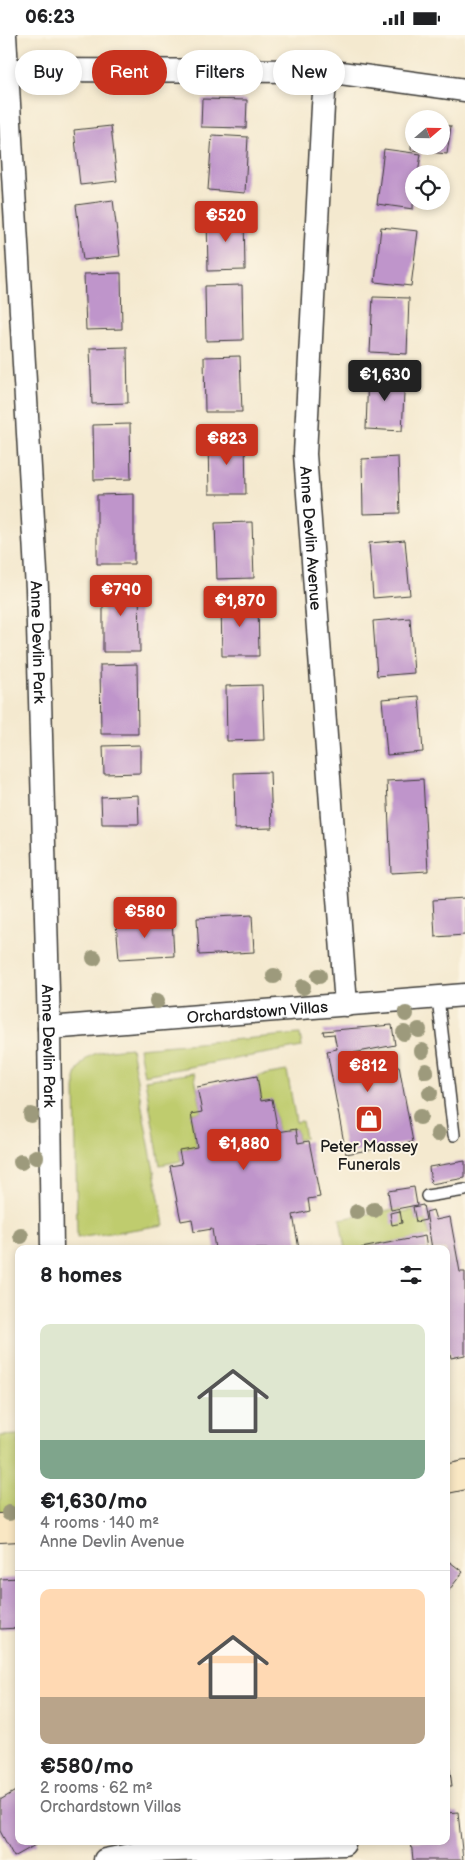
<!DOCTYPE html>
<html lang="en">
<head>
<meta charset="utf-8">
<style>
  body { margin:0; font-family:"Balsamiq Sans",sans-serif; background:#f2f2f2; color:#202124; height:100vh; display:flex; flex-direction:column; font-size:19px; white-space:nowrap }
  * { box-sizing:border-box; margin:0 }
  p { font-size:16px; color:#757577 }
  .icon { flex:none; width:28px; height:28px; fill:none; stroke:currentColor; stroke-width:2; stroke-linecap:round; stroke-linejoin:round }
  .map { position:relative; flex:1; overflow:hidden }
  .details { position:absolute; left:15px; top:1210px; width:435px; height:600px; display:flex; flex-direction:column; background:#fff; border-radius:10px; box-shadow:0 2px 8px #0003 }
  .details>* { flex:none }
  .banner { position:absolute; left:15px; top:15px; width:435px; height:45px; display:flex; gap:10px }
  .needle { width:32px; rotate:70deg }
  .tools { position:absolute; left:405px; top:75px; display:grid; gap:10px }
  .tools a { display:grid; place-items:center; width:45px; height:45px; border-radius:50%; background:#fff; box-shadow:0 2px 8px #0003; font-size:25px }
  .price { position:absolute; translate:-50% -42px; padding:0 11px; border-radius:5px; background:#c8321e; color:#fff; font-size:16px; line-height:32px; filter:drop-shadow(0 1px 2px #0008) }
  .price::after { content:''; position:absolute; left:50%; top:30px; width:15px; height:11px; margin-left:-8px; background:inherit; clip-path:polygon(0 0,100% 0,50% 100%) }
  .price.current { background:#222; color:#fff }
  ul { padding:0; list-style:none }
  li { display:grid; align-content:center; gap:10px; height:265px; padding:0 25px }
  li+li { border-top:1px solid #e0e0e0 }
  li span { display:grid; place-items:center; height:155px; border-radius:10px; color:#555 }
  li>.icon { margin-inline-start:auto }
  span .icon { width:90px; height:90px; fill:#fffc; stroke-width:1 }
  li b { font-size:21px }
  h2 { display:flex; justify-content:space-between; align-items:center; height:60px; padding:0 25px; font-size:21px }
  .tag { padding:0 18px; border-radius:22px; background:#fff; box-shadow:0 2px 8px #0003; font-size:18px; line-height:45px }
  .tag.current { background:#c8321e; color:#fff }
  .status { display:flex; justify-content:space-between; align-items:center; height:35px; padding:0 25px; background:#fff; direction:ltr }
  .status svg { height:14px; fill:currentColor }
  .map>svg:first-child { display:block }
  .green { fill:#bfcc6e; stroke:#6e7445 }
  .building { fill:#bf95cb }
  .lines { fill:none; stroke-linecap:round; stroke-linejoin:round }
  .lane-casing { stroke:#3c3b37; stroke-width:14 }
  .street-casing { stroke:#3c3b37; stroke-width:25 }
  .secondary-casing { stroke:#3c3b37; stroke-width:30 }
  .lane { stroke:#fff; stroke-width:11 }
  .street { stroke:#fff; stroke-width:22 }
  .secondary { stroke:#f9e7c3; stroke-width:28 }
  .tree { fill:#9d9a7c }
  .labels { text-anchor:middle; stroke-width:4; stroke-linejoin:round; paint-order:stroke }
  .street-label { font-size:16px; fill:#1c1c1c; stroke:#fcf5e5 }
  .poi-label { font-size:16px; fill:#1c1c1c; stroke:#fcf5e5 }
</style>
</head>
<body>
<div class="status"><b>06:23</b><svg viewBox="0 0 49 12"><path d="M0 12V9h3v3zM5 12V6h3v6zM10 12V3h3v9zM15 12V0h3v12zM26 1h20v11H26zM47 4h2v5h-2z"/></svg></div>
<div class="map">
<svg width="465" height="1825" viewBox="0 0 465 1825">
  <rect width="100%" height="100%" fill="#fcf5e5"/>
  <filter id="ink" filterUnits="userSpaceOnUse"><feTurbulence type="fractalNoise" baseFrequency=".02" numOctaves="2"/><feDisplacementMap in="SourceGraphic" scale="10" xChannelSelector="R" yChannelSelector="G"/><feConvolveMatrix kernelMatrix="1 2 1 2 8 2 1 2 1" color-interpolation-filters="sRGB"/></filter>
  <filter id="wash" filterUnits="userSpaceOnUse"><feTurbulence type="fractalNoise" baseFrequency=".0096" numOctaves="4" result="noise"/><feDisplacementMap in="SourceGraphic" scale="20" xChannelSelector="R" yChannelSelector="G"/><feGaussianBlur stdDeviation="1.12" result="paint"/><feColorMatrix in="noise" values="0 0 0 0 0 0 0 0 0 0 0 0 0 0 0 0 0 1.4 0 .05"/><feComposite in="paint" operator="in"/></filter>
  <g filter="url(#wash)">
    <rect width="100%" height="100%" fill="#f4e9cf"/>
    <path class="green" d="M 300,999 L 302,1012 L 144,1040 L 139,1013 Z
      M 131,1013 L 164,1190 L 77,1203 L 75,1043 C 84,1014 104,1016 131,1013 Z
      M 287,1036 L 296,1087 L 302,1086 L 305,1103 L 298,1105 L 296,1094 L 278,1097 L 272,1065 L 261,1066 L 257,1041 Z
      M 194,1038 L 202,1077 L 191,1079 L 197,1112 L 179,1115 L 181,1126 L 160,1130 L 145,1045 Z
      M 400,1173 L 401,1177 L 414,1175 L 416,1186 L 426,1185 L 430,1201 L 355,1214 L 345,1214 L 340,1184 Z
      M 19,1400 L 19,1480 L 0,1482 L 0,1401 Z"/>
    <g id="blocks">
      <path class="building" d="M 202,64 L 247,65 L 246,93 L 201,92 Z
        M 441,90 L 451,91 L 447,119 L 411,115 L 412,98 L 414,111 L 441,111 Z
        M 111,91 L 117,146 L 80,150 L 74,95 Z
        M 212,100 L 248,102 L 245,158 L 208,155 Z
        M 384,114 L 421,119 L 418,139 L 414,139 L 413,174 L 377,169 Z
        M 113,165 L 120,221 L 83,225 L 76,170 Z
        M 244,179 L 245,235 L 208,236 L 207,180 Z
        M 381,192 L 418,196 L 411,251 L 375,247 Z
        M 121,238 L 122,294 L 86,295 L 84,239 Z
        M 242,250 L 243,305 L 206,306 L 205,251 Z
        M 373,262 L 409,263 L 407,319 L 370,317 Z
        M 127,312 L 128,368 L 92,369 L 90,313 Z
        M 240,321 L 242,377 L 205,377 L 204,322 Z
        M 368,339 L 405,340 L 402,396 L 366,394 Z
        M 130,389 L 131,444 L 94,445 L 93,390 Z
        M 245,403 L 246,459 L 209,459 L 208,404 Z
        M 398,422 L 400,478 L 363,479 L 362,424 Z
        M 134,459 L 134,529 L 97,529 L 97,460 Z
        M 252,487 L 254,543 L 217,544 L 215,488 Z
        M 405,505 L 410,560 L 373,563 L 369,508 Z
        M 103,547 L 139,547 L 140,617 L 103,617 Z
        M 258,565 L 259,621 L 222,621 L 221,566 Z
        M 410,583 L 414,638 L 377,641 L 373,586 Z
        M 137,629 L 138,699 L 101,699 L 100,630 Z
        M 262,650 L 264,705 L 227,706 L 226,651 Z
        M 419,661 L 423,717 L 387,720 L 382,664 Z
        M 140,710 L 140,738 L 104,739 L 103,711 Z
        M 270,737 L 272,793 L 235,794 L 234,738 Z
        M 423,744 L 428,836 L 391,838 L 387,746 Z
        M 138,760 L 139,789 L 102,789 L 101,762 Z
        M 465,863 L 465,900 L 435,902 L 433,865 Z
        M 252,880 L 254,917 L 199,920 L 197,883 Z
        M 172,884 L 174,921 L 119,924 L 116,887 Z
        M 392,990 L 395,1010 L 353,1018 L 357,1039 L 399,1031 L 413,1107 L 346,1119 L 327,1016 L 337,1014 L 334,999 L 324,1000 L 323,996 Z
        M 257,1041 L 261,1066 L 272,1064 L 278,1097 L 296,1094 L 298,1108 L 309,1106 L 320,1162 L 308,1164 L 310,1176 L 293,1180 L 299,1214 L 215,1214 L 212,1194 L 194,1197 L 192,1184 L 181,1186 L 170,1131 L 182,1129 L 179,1115 L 197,1112 L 191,1079 L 202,1077 L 197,1052 Z
        M 465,1126 L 465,1143 L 431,1149 L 429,1132 Z
        M 414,1152 L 417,1170 L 391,1175 L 388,1156 Z
        M 423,1170 L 426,1185 L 416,1187 L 413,1172 Z
        M 433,1175 L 436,1185 L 450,1182 L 460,1237 L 465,1237 L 465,1320 L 451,1323 L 449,1314 L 446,1315 L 446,1214 L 432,1214 L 426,1177 Z
        M 400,1176 L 402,1188 L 392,1190 L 390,1178 Z
        M 425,1201 L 427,1214 L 361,1214 L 361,1213 Z
        M 446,1524 L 463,1537 L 446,1559 Z
        M 19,1543 L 19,1593 L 0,1594 L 0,1544 Z
        M 446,1705 L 452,1751 L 446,1751 Z
        M 19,1754 L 19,1806 L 36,1806 L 37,1809 L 14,1822 L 0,1796 L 0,1765 Z
        M 458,1777 L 463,1825 L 413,1825 L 411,1806 L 446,1806 L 446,1778 Z"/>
    </g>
  </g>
  <g filter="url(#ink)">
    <use href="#blocks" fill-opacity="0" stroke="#3c3b37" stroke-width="1"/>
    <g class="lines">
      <g class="lane-casing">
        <path id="lane" d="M 438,963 L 454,1100
          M 427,1161 L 465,1155"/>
      </g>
      <g class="street-casing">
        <g id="street">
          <path id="s1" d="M 5,0 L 37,554 L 49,993 L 52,1214"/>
          <path d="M 8,35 L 326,36 L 465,55"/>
          <path id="s2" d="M 326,36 L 323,71 L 305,419 L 346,970"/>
          <path id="s3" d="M 49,993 L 465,960"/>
          <path d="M 105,1825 L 149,1816 L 344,1809"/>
        </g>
      </g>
      <g class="secondary-casing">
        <path id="secondary" d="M 446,1444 L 465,1440
          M 0,1493 L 19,1492"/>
      </g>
      <use href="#lane" class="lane"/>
      <use href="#street" class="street"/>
      <use href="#secondary" class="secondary"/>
    </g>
    <g class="tree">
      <circle cx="94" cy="923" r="8"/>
      <circle cx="274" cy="941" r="8"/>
      <circle cx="319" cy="941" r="8"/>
      <circle cx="303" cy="952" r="8"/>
      <circle cx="157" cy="966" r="8"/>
      <circle cx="406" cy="979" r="8"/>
      <circle cx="419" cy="995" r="8"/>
      <circle cx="404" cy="998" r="8"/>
      <circle cx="422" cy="1016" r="8"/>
      <circle cx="426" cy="1036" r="8"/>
      <circle cx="430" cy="1058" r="8"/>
      <circle cx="31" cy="1080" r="8"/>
      <circle cx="420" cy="1082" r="8"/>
      <circle cx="438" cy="1099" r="8"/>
      <circle cx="36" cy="1122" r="8"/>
      <circle cx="21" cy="1127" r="8"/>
      <circle cx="374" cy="1175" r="8"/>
      <circle cx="357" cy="1177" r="8"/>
      <circle cx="21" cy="1201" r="8"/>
      <circle cx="9" cy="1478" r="8"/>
    </g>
  </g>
  <defs>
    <g id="shop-square" transform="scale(1.4375)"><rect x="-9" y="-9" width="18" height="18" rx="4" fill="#c8321e" stroke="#fcf5e5"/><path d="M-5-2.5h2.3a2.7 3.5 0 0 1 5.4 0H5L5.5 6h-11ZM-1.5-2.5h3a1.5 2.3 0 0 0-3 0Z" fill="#fff"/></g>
  </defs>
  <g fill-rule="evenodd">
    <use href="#shop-square" x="369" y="1084"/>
  </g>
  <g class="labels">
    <g class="street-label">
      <text dy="6" stroke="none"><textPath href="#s2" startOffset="468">Anne Devlin Avenue</textPath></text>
      <text dy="6" stroke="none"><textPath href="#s1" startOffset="608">Anne Devlin Park</textPath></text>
      <text dy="6" stroke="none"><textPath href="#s3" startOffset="209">Orchardstown Villas</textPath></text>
      <text dy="6" stroke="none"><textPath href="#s1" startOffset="1012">Anne Devlin Park</textPath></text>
    </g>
    <g class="poi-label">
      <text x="369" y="1117">Peter Massey<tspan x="369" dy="18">Funerals</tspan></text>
    </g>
  </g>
</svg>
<div class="tools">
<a><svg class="needle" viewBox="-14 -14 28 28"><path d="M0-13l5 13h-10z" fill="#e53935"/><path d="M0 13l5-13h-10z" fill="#757577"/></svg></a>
<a><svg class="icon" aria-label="locate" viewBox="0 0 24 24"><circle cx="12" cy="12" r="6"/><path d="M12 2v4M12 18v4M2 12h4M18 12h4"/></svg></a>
</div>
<b class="price" style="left:226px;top:208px">€520</b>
<b class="price current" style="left:385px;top:367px">€1,630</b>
<b class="price" style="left:227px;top:431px">€823</b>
<b class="price" style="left:121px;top:582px">€790</b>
<b class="price" style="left:240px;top:593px">€1,870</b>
<b class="price" style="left:145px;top:904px">€580</b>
<b class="price" style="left:368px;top:1058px">€812</b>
<b class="price" style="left:244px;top:1136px">€1,880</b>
<div class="banner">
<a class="tag">Buy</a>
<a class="tag current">Rent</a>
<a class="tag">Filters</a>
<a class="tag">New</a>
</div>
<section class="details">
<h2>8 homes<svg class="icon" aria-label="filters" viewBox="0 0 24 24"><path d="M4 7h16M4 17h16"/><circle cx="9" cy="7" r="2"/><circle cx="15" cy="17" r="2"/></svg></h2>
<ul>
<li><span style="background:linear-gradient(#dfe7d0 75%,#7fa58c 0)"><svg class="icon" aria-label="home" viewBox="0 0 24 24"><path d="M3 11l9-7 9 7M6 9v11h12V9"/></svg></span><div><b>€1,630/mo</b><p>4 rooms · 140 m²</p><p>Anne Devlin Avenue</p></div></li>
<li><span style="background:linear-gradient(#ffd9b3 70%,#b9a48a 0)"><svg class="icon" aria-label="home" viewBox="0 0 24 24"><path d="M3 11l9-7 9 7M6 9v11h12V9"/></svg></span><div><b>€580/mo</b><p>2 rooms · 62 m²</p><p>Orchardstown Villas</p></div></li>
</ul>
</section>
</div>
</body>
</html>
